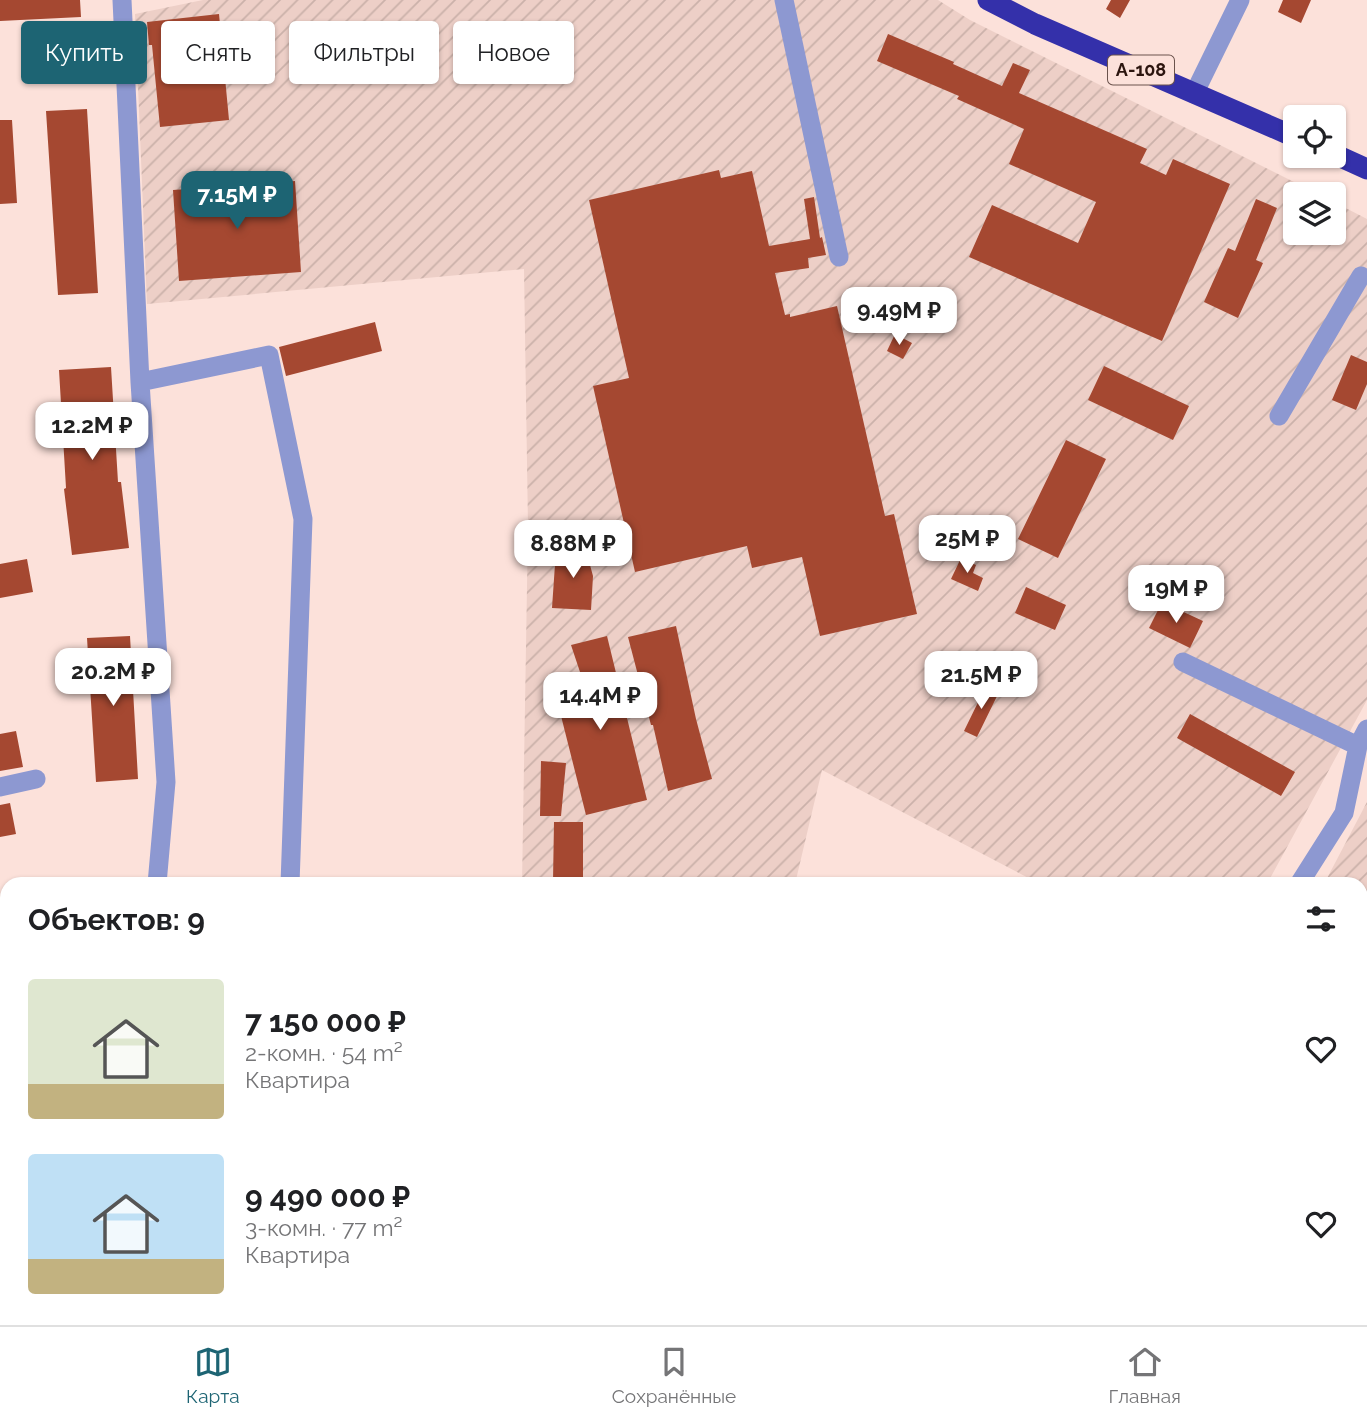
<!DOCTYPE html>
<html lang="ru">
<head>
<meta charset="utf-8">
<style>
  body { margin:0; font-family:Raleway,sans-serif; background:#f2f2f2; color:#202124; height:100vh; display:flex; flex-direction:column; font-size:26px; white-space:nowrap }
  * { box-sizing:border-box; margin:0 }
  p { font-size:23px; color:#757577 }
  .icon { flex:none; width:38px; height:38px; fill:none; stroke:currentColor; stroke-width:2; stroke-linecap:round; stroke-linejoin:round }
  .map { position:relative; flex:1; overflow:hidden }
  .side { position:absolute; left:0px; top:877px; width:1368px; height:450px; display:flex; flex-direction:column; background:#fff; border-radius:21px 21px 0 0; box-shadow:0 2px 5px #0004 }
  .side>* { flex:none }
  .guide { position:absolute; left:21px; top:21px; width:700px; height:63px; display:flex; gap:14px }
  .tools { position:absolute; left:1283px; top:105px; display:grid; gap:14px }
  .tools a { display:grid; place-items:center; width:63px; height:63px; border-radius:7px; background:#fff; box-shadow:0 2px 5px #0004; font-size:35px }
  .price { position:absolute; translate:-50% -60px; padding:0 16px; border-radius:14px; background:#fff; color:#222; font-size:23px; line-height:46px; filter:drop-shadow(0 2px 4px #0008) }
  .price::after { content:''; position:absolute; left:50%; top:42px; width:21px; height:16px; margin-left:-10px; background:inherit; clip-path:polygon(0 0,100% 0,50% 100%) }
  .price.current { background:#1d6473; color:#fff }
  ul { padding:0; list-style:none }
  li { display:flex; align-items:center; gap:21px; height:175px; padding:0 28px }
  li span { display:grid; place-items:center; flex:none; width:196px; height:140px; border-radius:7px; color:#555 }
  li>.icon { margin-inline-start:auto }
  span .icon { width:84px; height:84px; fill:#fffc; stroke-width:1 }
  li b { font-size:30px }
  h2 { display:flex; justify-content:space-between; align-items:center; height:84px; padding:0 28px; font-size:30px }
  .chip { padding:0 24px; border-radius:7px; background:#fff; box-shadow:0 2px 5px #0004; font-size:24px; line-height:63px }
  .chip.current { background:#1d6473; color:#fff }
  .menu { display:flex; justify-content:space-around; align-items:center; height:98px; border-top:2px solid #e0e0e0; background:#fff; font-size:19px; color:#757577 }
  .menu a { display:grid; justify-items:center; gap:4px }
  .menu .current { color:#1d6473 }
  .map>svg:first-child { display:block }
  .industrial { fill:url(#industrial-furrows) }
  .pitch { fill:#fec4f0 }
  .building { fill:#a54831 }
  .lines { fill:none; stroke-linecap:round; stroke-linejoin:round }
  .minor { stroke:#8d98d1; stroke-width:19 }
  .highway { stroke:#3430aa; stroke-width:21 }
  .labels { text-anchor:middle; stroke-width:7; stroke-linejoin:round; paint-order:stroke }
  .shield { fill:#fce1da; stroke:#6a524c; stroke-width:2 }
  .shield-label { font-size:18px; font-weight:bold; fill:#2c150f }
</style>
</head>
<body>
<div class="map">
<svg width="1367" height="1325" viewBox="0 0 1367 1325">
  <defs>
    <pattern id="industrial-furrows" width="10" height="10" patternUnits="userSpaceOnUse" patternTransform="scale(1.75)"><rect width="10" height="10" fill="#edcfc7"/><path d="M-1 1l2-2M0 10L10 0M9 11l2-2" fill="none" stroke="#cbb1aa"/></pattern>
  </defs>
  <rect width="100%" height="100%" fill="#fce1da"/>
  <path class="industrial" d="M 203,0 L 938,0 L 970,20 L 1318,194 L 1295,194 L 1295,233 L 1334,233 L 1334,202 L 1367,219 L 1367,700 L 1267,884 L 1040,884 L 822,770 L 795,884 L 522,884 L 528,527 L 524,269 L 147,304 L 135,14 Z
    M 1367,802 L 1367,1014 L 1362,1012 L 1362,884 L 1324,884 Z
    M 976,1320 L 1095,1320 L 1093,1325 L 989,1325 Z"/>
  <path class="pitch" d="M 1159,1320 L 1210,1320 L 1219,1325 L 1156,1325 Z"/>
  <path class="building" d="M 0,0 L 80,0 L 81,17 L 0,21 Z
    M 1111,0 L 1130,0 L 1120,18 L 1106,9 Z
    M 1283,0 L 1311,0 L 1301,23 L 1278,12 Z
    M 219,14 L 229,120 L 160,127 L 152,45 L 149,45 L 147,22 Z
    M 888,34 L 954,62 L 953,64 L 1002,86 L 1013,63 L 1030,70 L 1019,93 L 1147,149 L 1140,163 L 1166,175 L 1173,159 L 1230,184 L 1162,341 L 969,257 L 992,205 L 1078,243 L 1096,202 L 1009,164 L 1024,129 L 957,99 L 959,96 L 877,61 Z
    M 87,109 L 98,293 L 58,295 L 46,111 Z
    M 0,120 L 12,120 L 17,203 L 0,204 Z
    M 719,170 L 721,178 L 752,171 L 769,246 L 810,239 L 804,199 L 814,197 L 820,238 L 822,237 L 826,255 L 808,258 L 809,268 L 775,273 L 785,315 L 790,314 L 790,317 L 837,306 L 885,516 L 894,514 L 917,614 L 820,636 L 802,557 L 752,568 L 747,546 L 635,572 L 593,386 L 629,378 L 589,200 Z
    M 295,181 L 301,272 L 179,281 L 173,190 Z
    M 1256,199 L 1277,208 L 1256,260 L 1263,263 L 1238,318 L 1204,302 L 1228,248 L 1235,251 Z
    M 375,322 L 382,351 L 286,376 L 279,347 Z
    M 895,334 L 912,343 L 903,359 L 887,351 Z
    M 1351,355 L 1367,362 L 1367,384 L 1356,410 L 1332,400 Z
    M 1104,366 L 1189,406 L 1173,440 L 1088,400 Z
    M 111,367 L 118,482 L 121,482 L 129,548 L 72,555 L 64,489 L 66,488 L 59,370 Z
    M 1066,440 L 1106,459 L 1058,558 L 1018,539 Z
    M 556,550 L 594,552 L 594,564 L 590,565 L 593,576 L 591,610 L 552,608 Z
    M 961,558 L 976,565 L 973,573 L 983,578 L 978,591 L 951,579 Z
    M 27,559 L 33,592 L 0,598 L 0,564 Z
    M 1026,587 L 1066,605 L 1055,630 L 1015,613 Z
    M 1162,602 L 1203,621 L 1190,648 L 1149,628 Z
    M 676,626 L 696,719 L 712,779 L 668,791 L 653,725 L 651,725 L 628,637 Z
    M 130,636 L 138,779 L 96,782 L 87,638 Z
    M 607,636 L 647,800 L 586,815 L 556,696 L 582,678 L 571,645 Z
    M 986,686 L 999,692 L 977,737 L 964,731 Z
    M 1190,714 L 1295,772 L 1281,796 L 1177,738 Z
    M 16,731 L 23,767 L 0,771 L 0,734 Z
    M 541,761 L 566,763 L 561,816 L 540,816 Z
    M 10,803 L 16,834 L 0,837 L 0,805 Z
    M 554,822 L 583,822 L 583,881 L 553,881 Z"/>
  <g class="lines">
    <path class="minor" d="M 122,0 L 140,382 L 166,782 L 157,884
      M 784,0 L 839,257
      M 1194,94 L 1240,0
      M 140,382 L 269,355 L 303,519 L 290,884
      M 1279,416 L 1361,276
      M 1183,662 L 1358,746
      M 0,787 L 36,779
      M 1299,884 L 1344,813 L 1358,746 L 1367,729
      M 17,1325 L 18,1320
      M 60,1325 L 60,1320
      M 89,1325 L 90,1320
      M 1121,1325 L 1123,1320"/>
    <path class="highway" d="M 988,0 L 1035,24 L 1295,137
      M 1334,154 L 1367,169"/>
  </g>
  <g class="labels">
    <rect class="shield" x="1108" y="55.5" width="66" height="29" rx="5"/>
    <g class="shield-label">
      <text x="1141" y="76">А-108</text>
    </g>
  </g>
</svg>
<div class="tools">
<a><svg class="icon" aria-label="locate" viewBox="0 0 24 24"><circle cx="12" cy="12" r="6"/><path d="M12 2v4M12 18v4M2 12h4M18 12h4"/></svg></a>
<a><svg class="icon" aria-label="layers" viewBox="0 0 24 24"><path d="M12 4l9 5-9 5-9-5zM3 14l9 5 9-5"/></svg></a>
</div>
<b class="price current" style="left:237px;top:231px">7.15M ₽</b>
<b class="price" style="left:899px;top:347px">9.49M ₽</b>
<b class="price" style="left:92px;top:462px">12.2M ₽</b>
<b class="price" style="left:967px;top:575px">25M ₽</b>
<b class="price" style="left:573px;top:580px">8.88M ₽</b>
<b class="price" style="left:1176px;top:625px">19M ₽</b>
<b class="price" style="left:113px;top:708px">20.2M ₽</b>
<b class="price" style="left:981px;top:711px">21.5M ₽</b>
<b class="price" style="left:600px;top:732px">14.4M ₽</b>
<div class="guide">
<a class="chip current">Купить</a>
<a class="chip">Снять</a>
<a class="chip">Фильтры</a>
<a class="chip">Новое</a>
</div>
<section class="side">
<h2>Объектов: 9<svg class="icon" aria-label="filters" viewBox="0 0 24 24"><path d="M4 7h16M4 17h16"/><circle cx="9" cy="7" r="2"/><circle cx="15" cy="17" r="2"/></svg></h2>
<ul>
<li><span style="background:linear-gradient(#dfe7d0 75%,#c2b280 0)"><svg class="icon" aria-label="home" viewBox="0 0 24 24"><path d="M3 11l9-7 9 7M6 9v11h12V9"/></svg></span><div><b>7 150 000 ₽</b><p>2-комн. · 54 m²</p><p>Квартира</p></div><svg class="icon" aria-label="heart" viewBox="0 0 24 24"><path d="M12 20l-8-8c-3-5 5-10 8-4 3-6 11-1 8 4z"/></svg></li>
<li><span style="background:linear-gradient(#bfe0f5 75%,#c2b280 0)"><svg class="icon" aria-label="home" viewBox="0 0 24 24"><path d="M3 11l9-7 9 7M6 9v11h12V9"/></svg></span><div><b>9 490 000 ₽</b><p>3-комн. · 77 m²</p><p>Квартира</p></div><svg class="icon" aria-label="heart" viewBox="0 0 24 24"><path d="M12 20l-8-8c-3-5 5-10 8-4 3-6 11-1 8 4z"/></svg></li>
</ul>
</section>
</div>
<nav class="menu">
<a class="current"><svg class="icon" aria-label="map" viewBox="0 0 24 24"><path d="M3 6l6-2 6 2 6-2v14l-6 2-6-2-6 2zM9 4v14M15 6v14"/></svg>Карта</a>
<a><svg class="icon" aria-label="saved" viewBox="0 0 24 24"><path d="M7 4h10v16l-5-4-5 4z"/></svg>Сохранённые</a>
<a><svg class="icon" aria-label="home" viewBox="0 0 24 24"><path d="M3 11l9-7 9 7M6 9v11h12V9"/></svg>Главная</a>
</nav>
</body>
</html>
